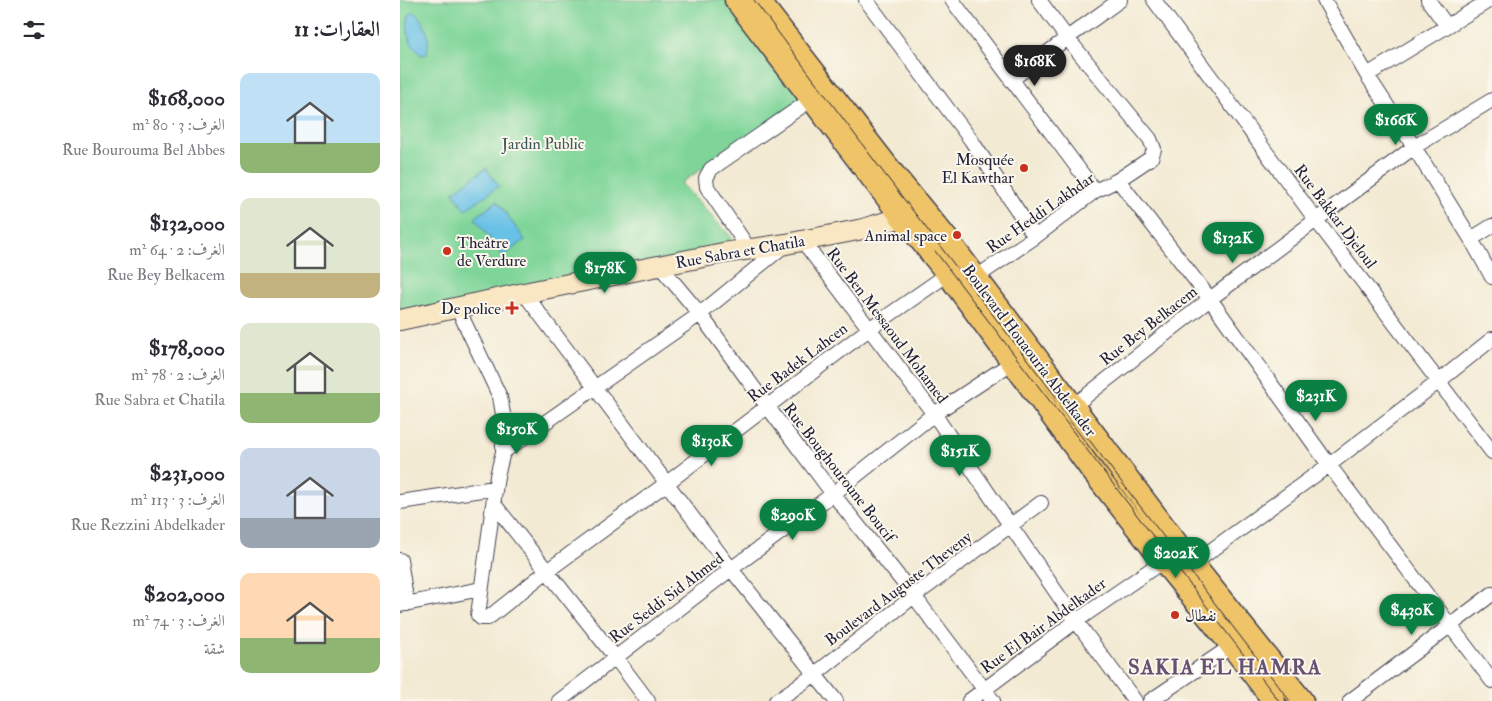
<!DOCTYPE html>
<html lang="ar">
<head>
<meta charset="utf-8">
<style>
  body { margin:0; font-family:"IM FELL Double Pica",Amiri,serif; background:#f2f2f3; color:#2b2b33; direction:rtl; height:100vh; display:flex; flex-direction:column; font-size:19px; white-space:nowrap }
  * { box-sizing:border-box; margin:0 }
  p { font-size:16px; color:#7c7c81 }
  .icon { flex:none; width:28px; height:28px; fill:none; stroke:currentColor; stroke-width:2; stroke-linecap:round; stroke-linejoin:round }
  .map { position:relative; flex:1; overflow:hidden; direction:ltr }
  .details { display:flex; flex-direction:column; background:#fff; width:400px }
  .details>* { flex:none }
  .price { position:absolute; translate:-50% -42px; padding:0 11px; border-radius:18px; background:#0b8043; color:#fff; font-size:16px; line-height:32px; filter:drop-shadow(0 1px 2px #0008) }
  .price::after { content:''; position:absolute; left:50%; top:30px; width:15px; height:11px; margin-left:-8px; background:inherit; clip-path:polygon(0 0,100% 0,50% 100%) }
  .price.current { background:#222; color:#fff }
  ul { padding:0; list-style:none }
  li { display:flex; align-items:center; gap:15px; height:125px; padding:0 20px }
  li span { display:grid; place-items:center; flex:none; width:140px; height:100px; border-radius:10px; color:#555 }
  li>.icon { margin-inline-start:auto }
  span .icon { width:60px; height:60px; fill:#fffc; stroke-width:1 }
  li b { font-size:21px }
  h2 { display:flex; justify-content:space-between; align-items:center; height:60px; padding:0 20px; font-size:21px }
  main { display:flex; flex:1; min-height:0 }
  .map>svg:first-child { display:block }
  .green { fill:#7fd599; stroke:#507c6a }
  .water { fill:#69c1e6; stroke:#467290 }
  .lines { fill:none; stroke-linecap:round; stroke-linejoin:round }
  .street-casing { stroke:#414052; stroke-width:16 }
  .secondary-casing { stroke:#414052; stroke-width:22 }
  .primary-casing { stroke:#414052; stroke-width:25 }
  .street { stroke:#fff; stroke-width:14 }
  .secondary { stroke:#f9e7c3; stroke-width:20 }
  .primary { stroke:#efc469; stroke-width:22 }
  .tram { stroke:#22223b; stroke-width:1 }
  .poi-dot { fill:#c8321e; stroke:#fbf7ec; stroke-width:2 }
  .labels { text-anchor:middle; stroke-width:4; stroke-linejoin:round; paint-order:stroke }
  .park-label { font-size:16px; fill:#3e5857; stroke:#fbf7ec }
  .poi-label { font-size:16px; fill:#22223b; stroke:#fbf7ec; text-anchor:end }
  .street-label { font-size:16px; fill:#22223b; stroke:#fbf7ec }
  .district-label { font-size:21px; font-weight:bold; letter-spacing:1px; fill:#665173; stroke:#fbf7ec }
</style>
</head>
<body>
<main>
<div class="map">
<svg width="1092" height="701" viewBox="0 0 1092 701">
  <rect width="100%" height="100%" fill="#fbf7ec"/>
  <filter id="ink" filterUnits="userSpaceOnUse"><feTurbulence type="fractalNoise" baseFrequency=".02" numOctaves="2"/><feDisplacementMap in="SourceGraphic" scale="10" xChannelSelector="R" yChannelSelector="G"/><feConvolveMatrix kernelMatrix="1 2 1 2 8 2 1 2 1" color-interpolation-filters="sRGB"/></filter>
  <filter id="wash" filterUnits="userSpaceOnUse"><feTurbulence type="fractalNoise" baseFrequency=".0096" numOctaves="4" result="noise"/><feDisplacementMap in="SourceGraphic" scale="20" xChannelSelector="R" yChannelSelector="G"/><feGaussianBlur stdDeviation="1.12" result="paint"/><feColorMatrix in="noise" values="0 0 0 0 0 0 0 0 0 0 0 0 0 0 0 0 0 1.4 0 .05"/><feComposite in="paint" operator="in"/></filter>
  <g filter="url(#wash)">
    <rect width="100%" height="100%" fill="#f3ead3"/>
    <path class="green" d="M 0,0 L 328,0 L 403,99 L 281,183 L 332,238 L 314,255 L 0,321 Z"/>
    <path class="water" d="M 13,11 C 27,22 30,37 27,54 L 21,55 C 16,50 11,44 9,38 C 7,30 6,16 13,11 Z
      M 86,168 L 99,186 L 65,210 L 53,192 Z
      M 97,201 L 125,240 L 103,256 L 75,218 Z"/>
  </g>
  <g filter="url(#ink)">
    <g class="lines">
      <g class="street-casing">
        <path id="street" d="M 466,0 L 571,140 L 635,237
          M 552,0 L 695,191
          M 754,0 L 916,220 L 1092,452
          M 924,0 L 967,75 L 1014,147 L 1071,239 L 1092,277
          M 1028,0 L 1047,26
          M 967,75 L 1090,0
          M 611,80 L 667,38 L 720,0
          M 718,180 L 810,299 L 929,465 L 1092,681
          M 1071,239 L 1092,226
          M 402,240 L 534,414 L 676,621 L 735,701
          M 349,249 L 307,187 L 306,178 L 311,169 L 412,99
          M 259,265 L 300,314 L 367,406 L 433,494 L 514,596 L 593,701
          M 575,278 L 635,237 L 695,191 L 718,180 L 751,158 L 754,149 L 750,139 L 667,38 L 639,0
          M 124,293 L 331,569 L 436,701
          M 57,307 L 100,397 L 103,414 L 103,452 L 97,476 L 78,615 L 81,618 L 88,618 L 147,571 L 267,483 L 469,329 L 548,274
          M 672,407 L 810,299 L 1014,147 L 1092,100
          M 103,452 L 300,314 L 386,244
          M 0,502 L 95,488
          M 94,504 L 215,657 L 248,701
          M 0,560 L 7,604
          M 787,568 L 929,465 L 1038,382 L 1092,339
          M 0,605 L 81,589
          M 159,701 L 331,569 L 433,494 L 534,414 L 613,362
          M 376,701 L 414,675 L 514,596 L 641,503
          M 569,701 L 676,621 L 769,557
          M 750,701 L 832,646
          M 950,701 L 1092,594"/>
      </g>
      <g class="secondary-casing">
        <path id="secondary" d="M 0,320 L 124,293 L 323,253 L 386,244 L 463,229 L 502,217 L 514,208"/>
      </g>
      <g class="primary-casing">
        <path id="primary" d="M 336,0 L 502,217 L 548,274 L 691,469 L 768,567 L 829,642 L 874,701
          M 358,0 L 494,175 L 546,238 L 780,548 L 902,701"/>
      </g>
      <use href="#street" class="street"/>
      <use href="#secondary" class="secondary"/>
      <use href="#primary" class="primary"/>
      <path class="tram" d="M 354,0 L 483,172 L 890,701
        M 535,251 L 879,701"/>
    </g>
  </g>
  <g class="poi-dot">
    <circle cx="624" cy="168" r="5"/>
    <circle cx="557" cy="235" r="5"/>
    <circle cx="47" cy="251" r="5"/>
    <path d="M109.5 300.5h5v5h5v5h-5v5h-5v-5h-5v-5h5z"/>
    <circle cx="775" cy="615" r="5"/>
  </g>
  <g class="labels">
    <g class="park-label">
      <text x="143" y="149">Jardin Public</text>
    </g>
    <g class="poi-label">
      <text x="614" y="165">Mosquée<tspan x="614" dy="18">El Kawthar</tspan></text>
      <text x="547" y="241">Animal space</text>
      <text x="57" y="248" text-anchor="start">Theâtre<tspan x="57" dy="18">de Verdure</tspan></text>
      <text x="101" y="314">De police</text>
      <text x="785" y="621" text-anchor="start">نفطال</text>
    </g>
    <g class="street-label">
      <text transform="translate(640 212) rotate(-35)" y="6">Rue Heddi Lakhdar</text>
      <text transform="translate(936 216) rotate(53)" y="6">Rue Bakkar Djeloul</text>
      <text transform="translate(340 251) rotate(-10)" y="6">Rue Sabra et Chatila</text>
      <text transform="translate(488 325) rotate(53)" y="6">Rue Ben Messaoud Mohamed</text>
      <text transform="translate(748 325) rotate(-38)" y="6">Rue Bey Belkacem</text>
      <text transform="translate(630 350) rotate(53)" y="6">Boulevard Houaouria Abdelkader</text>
      <text transform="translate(397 362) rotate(-37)" y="6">Rue Badek Lahcen</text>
      <text transform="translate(440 472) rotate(52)" y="6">Rue Boughouroune Boucif</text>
      <text transform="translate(498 588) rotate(-37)" y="6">Boulevard Auguste Theveny</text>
      <text transform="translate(266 597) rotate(-37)" y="6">Rue Seddi Sid Ahmed</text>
      <text transform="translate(643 625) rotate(-36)" y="6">Rue El Bair Abdelkader</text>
    </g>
    <g class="district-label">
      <text x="825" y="674">SAKIA EL HAMRA</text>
    </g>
  </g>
</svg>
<b class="price current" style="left:635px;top:87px">$168K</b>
<b class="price" style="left:996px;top:146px">$166K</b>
<b class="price" style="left:833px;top:264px">$132K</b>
<b class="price" style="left:205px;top:294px">$178K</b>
<b class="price" style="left:916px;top:422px">$231K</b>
<b class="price" style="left:117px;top:455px">$150K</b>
<b class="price" style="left:312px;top:467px">$130K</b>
<b class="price" style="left:560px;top:477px">$151K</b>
<b class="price" style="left:393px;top:541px">$290K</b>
<b class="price" style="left:776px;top:579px">$202K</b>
<b class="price" style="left:1012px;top:636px">$430K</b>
</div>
<section class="details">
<h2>العقارات: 11<svg class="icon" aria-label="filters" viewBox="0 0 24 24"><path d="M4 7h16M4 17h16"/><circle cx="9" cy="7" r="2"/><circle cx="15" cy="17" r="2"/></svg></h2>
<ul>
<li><span style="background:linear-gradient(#bfe0f5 70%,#8fb573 0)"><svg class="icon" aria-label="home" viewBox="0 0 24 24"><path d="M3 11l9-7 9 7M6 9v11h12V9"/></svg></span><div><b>$168,000</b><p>الغرف: 3 · 80 m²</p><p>Rue Bourouma Bel Abbes</p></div></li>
<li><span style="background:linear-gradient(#dfe7d0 75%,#c2b280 0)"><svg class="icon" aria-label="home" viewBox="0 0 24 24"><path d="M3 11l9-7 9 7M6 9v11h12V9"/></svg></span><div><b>$132,000</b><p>الغرف: 2 · 64 m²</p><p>Rue Bey Belkacem</p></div></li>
<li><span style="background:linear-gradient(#dfe7d0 70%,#8fb573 0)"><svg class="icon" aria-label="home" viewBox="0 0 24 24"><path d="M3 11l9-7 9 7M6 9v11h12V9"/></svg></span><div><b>$178,000</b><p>الغرف: 2 · 78 m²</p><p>Rue Sabra et Chatila</p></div></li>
<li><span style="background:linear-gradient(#c9d6e8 70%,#9aa5b1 0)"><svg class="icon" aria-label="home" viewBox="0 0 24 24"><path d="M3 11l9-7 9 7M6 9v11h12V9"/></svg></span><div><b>$231,000</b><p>الغرف: 3 · 113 m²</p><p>Rue Rezzini Abdelkader</p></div></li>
<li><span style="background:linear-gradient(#ffd9b3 65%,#8fb573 0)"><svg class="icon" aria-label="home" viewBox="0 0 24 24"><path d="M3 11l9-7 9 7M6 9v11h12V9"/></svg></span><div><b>$202,000</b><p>الغرف: 3 · 74 m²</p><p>شقة</p></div></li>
</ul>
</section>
</main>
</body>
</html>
